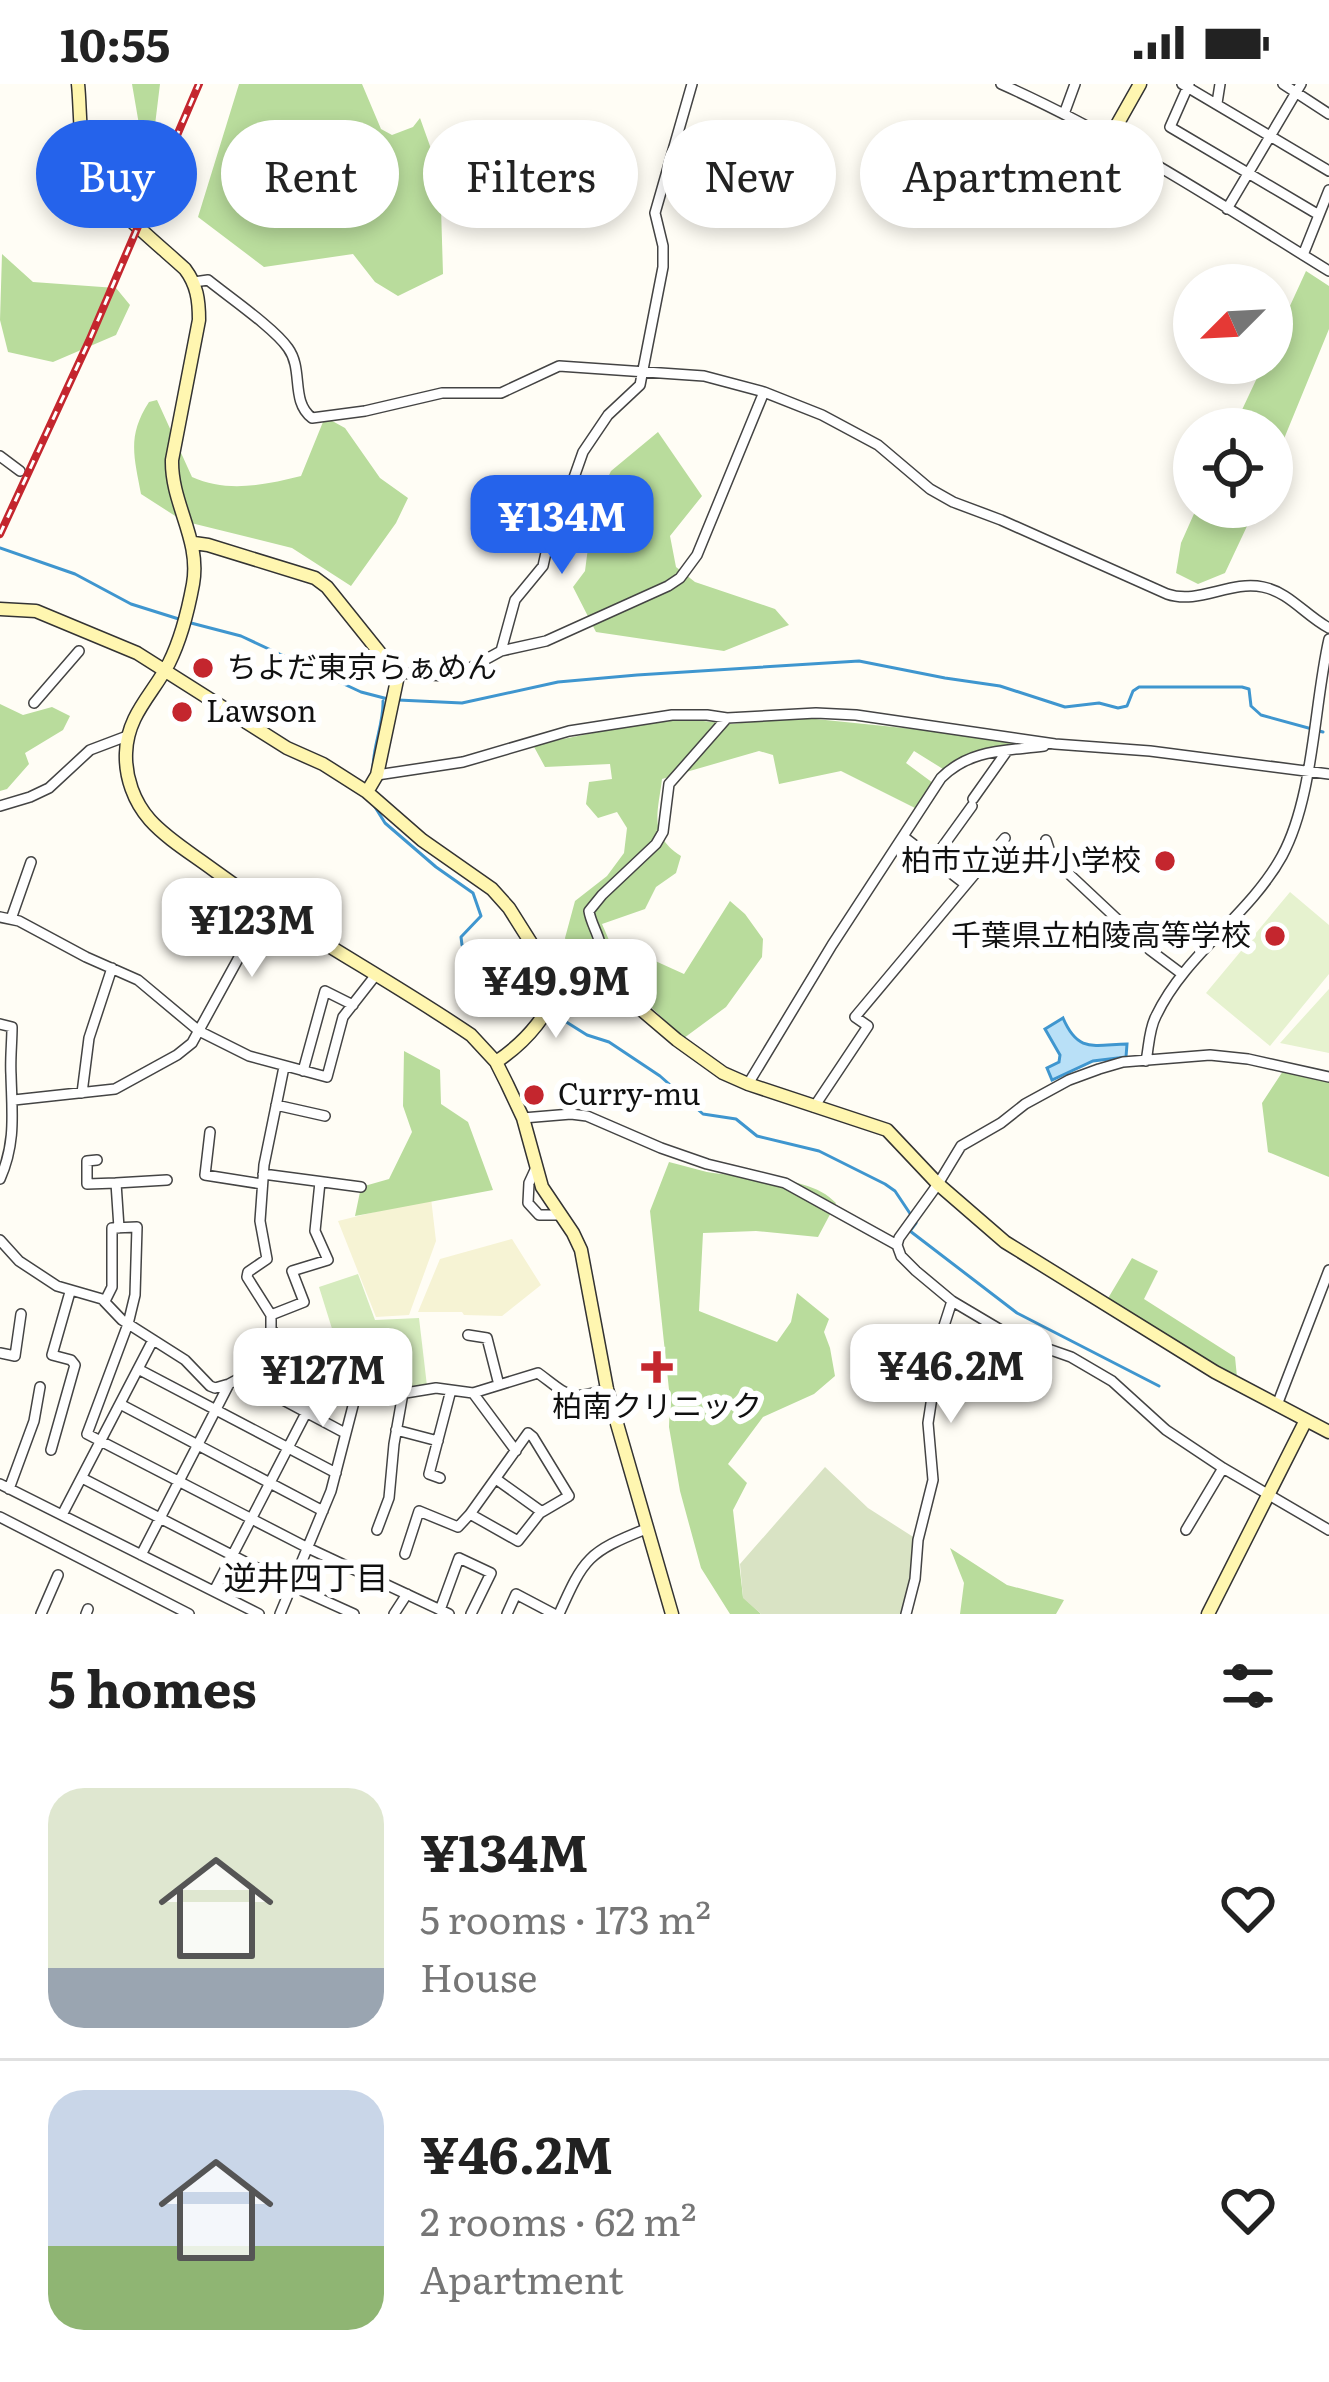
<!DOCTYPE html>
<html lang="en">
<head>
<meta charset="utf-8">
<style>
  body { margin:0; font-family:Literata,"Noto Sans JP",serif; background:#f2f2f2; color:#222; height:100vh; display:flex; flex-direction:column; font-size:45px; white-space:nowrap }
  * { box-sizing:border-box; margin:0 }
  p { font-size:39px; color:#767676 }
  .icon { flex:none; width:66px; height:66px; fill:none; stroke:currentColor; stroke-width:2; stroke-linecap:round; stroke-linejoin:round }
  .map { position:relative; height:1530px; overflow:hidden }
  .drawer { display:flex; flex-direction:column; background:#fff; flex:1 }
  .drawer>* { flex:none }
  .banner { position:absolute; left:36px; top:36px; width:1257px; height:108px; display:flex; gap:24px }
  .needle { width:78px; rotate:246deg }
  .fabs { position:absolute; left:1173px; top:180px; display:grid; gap:24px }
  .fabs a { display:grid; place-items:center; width:120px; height:120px; border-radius:50%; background:#fff; box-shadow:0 6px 18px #0003; font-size:60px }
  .price { position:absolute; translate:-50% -102px; padding:0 27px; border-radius:24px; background:#fff; color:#222; font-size:39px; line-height:78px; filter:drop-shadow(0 3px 6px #0008) }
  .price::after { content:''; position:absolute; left:50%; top:72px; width:36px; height:27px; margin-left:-18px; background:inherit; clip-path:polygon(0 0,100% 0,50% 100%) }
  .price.active { background:#2563eb; color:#fff }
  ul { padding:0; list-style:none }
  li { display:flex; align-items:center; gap:36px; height:300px; padding:0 48px }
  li+li { border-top:3px solid #e0e0e0 }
  li span { display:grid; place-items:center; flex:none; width:336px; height:240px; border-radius:36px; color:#555 }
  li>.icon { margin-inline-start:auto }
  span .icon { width:144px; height:144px; fill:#fffc; stroke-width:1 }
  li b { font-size:51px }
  h2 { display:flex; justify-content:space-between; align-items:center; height:144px; padding:0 48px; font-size:51px }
  .tag { padding:0 42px; border-radius:54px; background:#fff; box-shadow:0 6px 18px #0003; font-size:42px; line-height:108px }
  .tag.active { background:#2563eb; color:#fff }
  .status { display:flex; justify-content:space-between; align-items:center; height:84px; padding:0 60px; background:#fff; direction:ltr }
  .status svg { height:33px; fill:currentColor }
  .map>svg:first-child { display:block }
  .farmland { fill:#f6f3d4 }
  .green { fill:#d5ebbd }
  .forest { fill:#b9dc9c }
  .cemetery { fill:#d9e3c4 }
  .pitch { fill:#e6f2cf }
  .water { fill:#b9e0f7; stroke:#3f96cf; stroke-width:3 }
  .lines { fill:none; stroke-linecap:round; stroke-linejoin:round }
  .stream { stroke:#3f96cf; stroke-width:3 }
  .street-casing { stroke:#444; stroke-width:12 }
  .secondary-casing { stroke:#333; stroke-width:15 }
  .street { stroke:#fff; stroke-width:9 }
  .secondary { stroke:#fff6b0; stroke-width:12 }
  .rail-casing { stroke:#c4262e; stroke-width:8 }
  .rail { stroke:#fff; stroke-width:3; stroke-dasharray:9; stroke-linecap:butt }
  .poi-dot { fill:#c4262e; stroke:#fff; stroke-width:4.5 }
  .labels { text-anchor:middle; stroke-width:12; stroke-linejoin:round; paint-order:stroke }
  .poi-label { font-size:30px; fill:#111; stroke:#fff; text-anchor:start }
  .neighbourhood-label { font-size:33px; fill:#111; stroke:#fff }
</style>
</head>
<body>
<div class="status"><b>10:55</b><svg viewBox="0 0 49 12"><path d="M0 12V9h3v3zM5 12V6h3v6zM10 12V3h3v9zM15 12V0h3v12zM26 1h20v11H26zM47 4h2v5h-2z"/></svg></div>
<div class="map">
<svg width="1329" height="1530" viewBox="0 0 1329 1530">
  <rect width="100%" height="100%" fill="#fffdf5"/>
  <path class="farmland" d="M 431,1114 L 436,1157 L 409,1231 L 376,1233 L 338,1137 Z
    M 512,1155 L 541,1201 L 502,1232 L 464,1231 L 462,1228 L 418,1228 L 440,1175 Z"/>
  <path class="green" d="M 358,1190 L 375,1236 L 419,1234 L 427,1302 L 379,1311 L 353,1312 L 319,1203 Z"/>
  <path class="forest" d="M 132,0 L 160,0 L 155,41 L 179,64 L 174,108 L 147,87 Z
    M 239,0 L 362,0 L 381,45 L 392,51 L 413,43 L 420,34 L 440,90 L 443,190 L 398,212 L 375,198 L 353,170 L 264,183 L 198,133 Z
    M 2,170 L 33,198 L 116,204 L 130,221 L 116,251 L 53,278 L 8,268 L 0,236 Z
    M 1306,187 L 1329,202 L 1329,245 L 1272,384 L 1272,345 L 1233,345 L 1264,279 L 1272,279 L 1272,261 Z
    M 157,316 L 192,393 C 227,409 265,401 301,392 L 325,333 L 345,344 L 380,394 L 408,414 L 396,439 L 351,502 L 292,464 L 183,437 L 141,410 C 134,372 127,352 149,318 Z
    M 658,348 L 702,412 L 670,452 L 676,483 L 695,498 L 775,525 L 789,541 L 724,567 L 596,548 L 573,503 L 585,487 L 589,456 L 583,446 L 611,387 Z
    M 1197,423 L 1256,423 L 1225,489 L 1198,500 L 1176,489 L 1181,459 Z
    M 0,620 L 23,631 L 52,623 L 70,632 L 63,646 L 25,669 L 29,680 L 7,705 L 0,707 Z
    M 796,633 L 1011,655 L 1034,660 L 969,669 L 943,685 L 914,667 L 906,679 L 933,699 L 915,724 L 841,687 L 779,700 L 773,671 L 759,667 L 662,695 C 658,729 648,751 681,772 L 676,789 L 656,803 L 645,825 L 602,840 L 612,863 L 642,871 L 684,890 L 730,817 L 745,830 L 763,855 L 762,873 L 726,923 L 684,954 L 611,886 L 571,874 L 565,854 L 575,817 L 607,792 L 624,769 L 627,744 L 617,728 L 598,734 L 586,720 L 589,698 L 612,695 L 610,680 L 545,683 L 533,661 L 613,645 L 684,635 L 732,640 Z
    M 404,967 L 440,986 L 441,1020 L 468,1038 L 493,1106 L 355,1132 L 361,1103 L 389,1095 L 412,1048 L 403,1022 Z
    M 1283,987 L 1329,995 L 1329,1093 L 1268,1068 L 1262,1019 Z
    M 669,1078 C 682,1081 694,1085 707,1088 C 745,1095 808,1089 836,1119 L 818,1153 L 756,1147 L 703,1149 L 699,1227 L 777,1258 L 791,1238 L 797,1209 L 829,1235 L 824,1248 L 830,1264 L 835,1292 L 814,1310 L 763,1333 L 728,1380 L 747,1399 L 733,1426 L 743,1513 L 761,1530 L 730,1530 L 701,1484 L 680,1407 L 669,1343 L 670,1315 L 650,1127 Z
    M 1132,1174 L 1158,1187 L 1144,1215 L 1235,1273 L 1237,1293 L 1143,1240 L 1107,1216 Z
    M 950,1464 L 1007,1501 L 1064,1516 L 1056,1530 L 960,1530 L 964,1499 Z"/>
  <path class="cemetery" d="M 825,1383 L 868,1424 L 918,1456 L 905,1530 L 761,1530 L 743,1514 L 740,1480 Z"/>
  <path class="pitch" d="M 1290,808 L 1329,841 L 1329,890 L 1270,962 L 1206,909 Z
    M 1329,905 L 1329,969 L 1280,959 Z"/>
  <path class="water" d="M 1063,934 C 1078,969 1093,961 1127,960 L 1126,973 L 1093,977 L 1052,996 L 1047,984 L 1059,978 L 1060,971 L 1045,945 Z"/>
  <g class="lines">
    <path class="stream" d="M 0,464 L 75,490 L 131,520 L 182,536
      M 191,539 L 241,552 L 361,608 L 388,615
      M 398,616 L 462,619 L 558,598 L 637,591 L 859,577 L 945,594 L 1000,602 L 1065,623 L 1099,619 L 1118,624 L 1127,622 L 1133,607 L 1139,603 L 1242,603 L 1249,605 L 1251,622 L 1261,631 L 1323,648
      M 373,684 C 373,661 384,639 383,617
      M 375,723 L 385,739 L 436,783 L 473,809 L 481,832 L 461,853 L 462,861 L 520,911 L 544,925
      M 552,929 L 587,951 L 609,958 L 660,992 L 703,1030 L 736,1035 L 757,1052 L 819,1067 L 885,1100 L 895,1107 L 911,1131
      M 916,1139 L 910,1147 L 1017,1229 L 1159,1302"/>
    <g class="street-casing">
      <path id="street" d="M 1001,0 C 1116,51 1222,121 1329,187
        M 1182,0 L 1329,87
        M 1189,0 L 1170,43 L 1319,131
        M 1283,0 L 1329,30
        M 1217,19 L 1220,0
        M 1064,30 L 1075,0
        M 1227,125 L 1301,0
        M 1303,171 L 1329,106
        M 194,198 L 208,196 C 229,213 274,244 288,264 C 304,286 290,317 312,334 L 365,327 L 442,309 L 501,309 L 559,282 L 704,292 L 764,308 L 822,331 L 878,361 L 930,405 L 953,418 L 1001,436 L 1167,510 C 1199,521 1230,496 1263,503 C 1289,508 1306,532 1329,544
        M 0,372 L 20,387
        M 501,567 L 546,557 L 668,502 L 680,494 L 697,471 L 764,308
        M 396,589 L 446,592 L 459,590 L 501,567 L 515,516 L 543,482 L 552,442 L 565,419 L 583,368 L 608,331 L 640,301 L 663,183 L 663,162 L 655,129 L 692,0
        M 34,619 L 79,567
        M 377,691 L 463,678 L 569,647 L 672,631 L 707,631 L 727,634 L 816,629 L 856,631 L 1055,660 L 1150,667 L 1329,690
        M 973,715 L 1007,667
        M 0,722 L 30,713 L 49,704 L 90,666 L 127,652
        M 904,753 L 965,800
        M 1046,756 L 1052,774 L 1150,866 L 1182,890
        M 933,776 L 972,722
        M 0,833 L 19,837 L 86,873 L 138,896 L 199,947 L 249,972 L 327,993 L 343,933 L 375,892
        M 11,835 L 31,778
        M 567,892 L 572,884 L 600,872 C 604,857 591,842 589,827 L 602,811 L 656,760 L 663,748 L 669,700 L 727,634
        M 0,940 L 12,943 C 12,959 10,975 11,991 C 12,1029 16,1059 0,1095
        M 1146,977 C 1149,962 1149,945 1156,932 C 1186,869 1249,832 1282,772 C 1314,713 1314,620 1329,555
        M 284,983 L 264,1081 L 260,1137 L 267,1175 L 248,1188 L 247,1193 L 271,1231 L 271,1245 L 283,1259 L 294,1281
        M 303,987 L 325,907 L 353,921
        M 748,1000 L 832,861 L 941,694 C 970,665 1005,667 1044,662
        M 82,1009 L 89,954 L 112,884
        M 14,1016 L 115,1005 L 177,971 L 192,959 L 266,824
        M 276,1021 L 325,1032
        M 814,1023 L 868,942 L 855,933 L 1005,754
        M 523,1034 L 571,1030 L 587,1032 L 661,1064 L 707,1080 L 785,1099 L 897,1161 L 901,1172 L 916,1187 L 952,1217 L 1011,1252 L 1071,1273 L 1112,1297 L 1166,1346 L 1223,1384 L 1329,1446
        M 210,1048 L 205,1091 L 262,1100
        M 97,1076 L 87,1077 L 87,1100 L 116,1099 L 119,1144
        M 535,1086 L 529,1099 L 528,1119 L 539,1131 L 560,1131
        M 263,1090 L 361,1103
        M 116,1099 L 167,1096
        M 0,1156 L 19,1177 L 57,1202 L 102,1215 L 122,1236 L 185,1276 L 210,1302 L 215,1304 L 229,1300 L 277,1274 L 294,1281 L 345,1314 L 381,1313 L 436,1304 L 473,1309 L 538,1289 C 568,1311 569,1318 607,1305
        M 897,1161 L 899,1154 L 938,1100 L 961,1062 L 1001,1039 L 1025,1020 L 1069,996 L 1099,985 L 1123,978 L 1210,971 L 1248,975 L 1329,993
        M 105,1217 L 112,1203 L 112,1144 L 137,1143 L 135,1211 L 128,1240 L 87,1350 L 308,1464 L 449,1530
        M 271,1231 L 304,1218 L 292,1187 L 328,1176 L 315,1147 L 320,1098
        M 468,1251 L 487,1254 L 499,1301
        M 0,1269 L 15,1272 L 21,1230
        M 138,1285 L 336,1389
        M 240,1293 L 345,1349
        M 473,1309 L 516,1367
        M 120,1320 L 323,1427
        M 1277,1321 L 1329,1186
        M 396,1346 L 438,1357
        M 528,1349 L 533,1353 L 569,1412 L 540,1429 L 518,1457 L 470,1430 Z
        M 51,1366 L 75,1281 L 71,1276 L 52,1271 L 70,1208
        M 82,1394 L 292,1502 L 354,1530
        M 440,1394 L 429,1390 L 451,1306
        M 496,1395 L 542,1428
        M 0,1400 L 259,1530
        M 9,1405 L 34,1337 L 40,1303
        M 62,1431 L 153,1256
        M 0,1433 L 189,1530
        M 377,1446 L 389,1414 L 394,1360 L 403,1309
        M 1186,1446 L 1223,1384
        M 405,1470 L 419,1427 L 458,1443 L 470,1430
        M 141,1471 L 229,1300
        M 214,1507 L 321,1300
        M 440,1526 L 459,1474 L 491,1489 L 471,1530
        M 41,1530 L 58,1491
        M 86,1530 L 88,1525
        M 280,1530 L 331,1407 L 355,1314
        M 394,1530 L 407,1510
        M 507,1530 L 516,1510 L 554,1530
        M 559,1530 C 584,1474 588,1468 646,1445
        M 906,1530 L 915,1495 L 918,1456 L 933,1396 L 928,1339 L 942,1248 L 952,1217"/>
    </g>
    <g class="secondary-casing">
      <path id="secondary" d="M 78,0 C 81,28 78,67 92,92 C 108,120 160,162 185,185 C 197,201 199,216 199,236 L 172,376 C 171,420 201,455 193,500 C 188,527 181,555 169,579 C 153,610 127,631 126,669 C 125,693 134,718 150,736 C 168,756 194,771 215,787 C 297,847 387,894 471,951 L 496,978 L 507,1000 L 523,1034 L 542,1103 L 573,1149 L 581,1166 L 607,1305 L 672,1530
        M 1109,55 L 1140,0
        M 194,459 L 208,461 L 315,494 L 327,503 L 396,589 L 397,596 L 377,691 L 367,708
        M 0,525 L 36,527 L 137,569 L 287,664 L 323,680 L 367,708 L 422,756 L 492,805 L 509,824 L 538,870 L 551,884 L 567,892 L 595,897 L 617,905 L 677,956 L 723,989 L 748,1000 L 887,1046 L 938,1100 L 1005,1158 L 1215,1288 L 1329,1348
        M 496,978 C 533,953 545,931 567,892
        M 1208,1530 L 1306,1336"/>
    </g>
    <use href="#street" class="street"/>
    <use href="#secondary" class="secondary"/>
    <g class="rail-casing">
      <path id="rail" d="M 0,450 L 89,257 L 199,0"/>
    </g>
    <use href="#rail" class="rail"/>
  </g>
  <g class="poi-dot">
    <circle cx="203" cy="584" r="12"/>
    <circle cx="182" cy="628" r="12"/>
    <circle cx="1165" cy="777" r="12"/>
    <circle cx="1275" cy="852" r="12"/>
    <circle cx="534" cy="1011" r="12"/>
    <path d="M651 1265h12v12h12v12h-12v12h-12v-12h-12v-12h12z"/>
  </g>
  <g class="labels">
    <g class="poi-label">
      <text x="227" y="594">ちよだ東京らぁめん</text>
      <text x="206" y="638">Lawson</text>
      <text x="1141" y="787" text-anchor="end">柏市立逆井小学校</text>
      <text x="1251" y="862" text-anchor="end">千葉県立柏陵高等学校</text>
      <text x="558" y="1021">Curry-mu</text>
      <text x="657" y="1333" text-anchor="middle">柏南クリニック</text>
    </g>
    <g class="neighbourhood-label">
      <text x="306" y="1506">逆井四丁目</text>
    </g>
  </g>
</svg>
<div class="fabs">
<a><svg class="needle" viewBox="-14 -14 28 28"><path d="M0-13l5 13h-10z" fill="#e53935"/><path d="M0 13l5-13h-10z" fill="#767676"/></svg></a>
<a><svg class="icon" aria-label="locate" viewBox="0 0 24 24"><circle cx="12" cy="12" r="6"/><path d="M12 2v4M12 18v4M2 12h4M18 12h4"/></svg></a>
</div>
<b class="price active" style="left:562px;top:493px">¥134M</b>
<b class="price" style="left:252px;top:896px">¥123M</b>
<b class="price" style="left:556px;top:957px">¥49.9M</b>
<b class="price" style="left:951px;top:1342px">¥46.2M</b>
<b class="price" style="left:323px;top:1346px">¥127M</b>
<div class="banner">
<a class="tag active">Buy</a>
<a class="tag">Rent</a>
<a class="tag">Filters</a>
<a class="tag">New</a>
<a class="tag">Apartment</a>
</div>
</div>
<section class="drawer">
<h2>5 homes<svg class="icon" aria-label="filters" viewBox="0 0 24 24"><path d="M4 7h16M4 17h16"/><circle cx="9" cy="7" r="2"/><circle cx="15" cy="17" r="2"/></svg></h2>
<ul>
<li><span style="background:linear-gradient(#dfe7d0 75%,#9aa5b1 0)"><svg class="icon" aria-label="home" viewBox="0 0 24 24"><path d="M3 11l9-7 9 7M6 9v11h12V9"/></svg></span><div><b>¥134M</b><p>5 rooms · 173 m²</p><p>House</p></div><svg class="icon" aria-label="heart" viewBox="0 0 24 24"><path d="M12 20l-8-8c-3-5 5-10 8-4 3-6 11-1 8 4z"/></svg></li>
<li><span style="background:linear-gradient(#c9d6e8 65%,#8fb573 0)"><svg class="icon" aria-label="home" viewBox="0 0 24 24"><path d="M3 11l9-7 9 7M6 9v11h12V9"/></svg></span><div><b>¥46.2M</b><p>2 rooms · 62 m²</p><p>Apartment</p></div><svg class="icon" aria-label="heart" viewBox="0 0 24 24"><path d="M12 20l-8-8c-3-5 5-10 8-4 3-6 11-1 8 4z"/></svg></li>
</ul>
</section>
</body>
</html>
